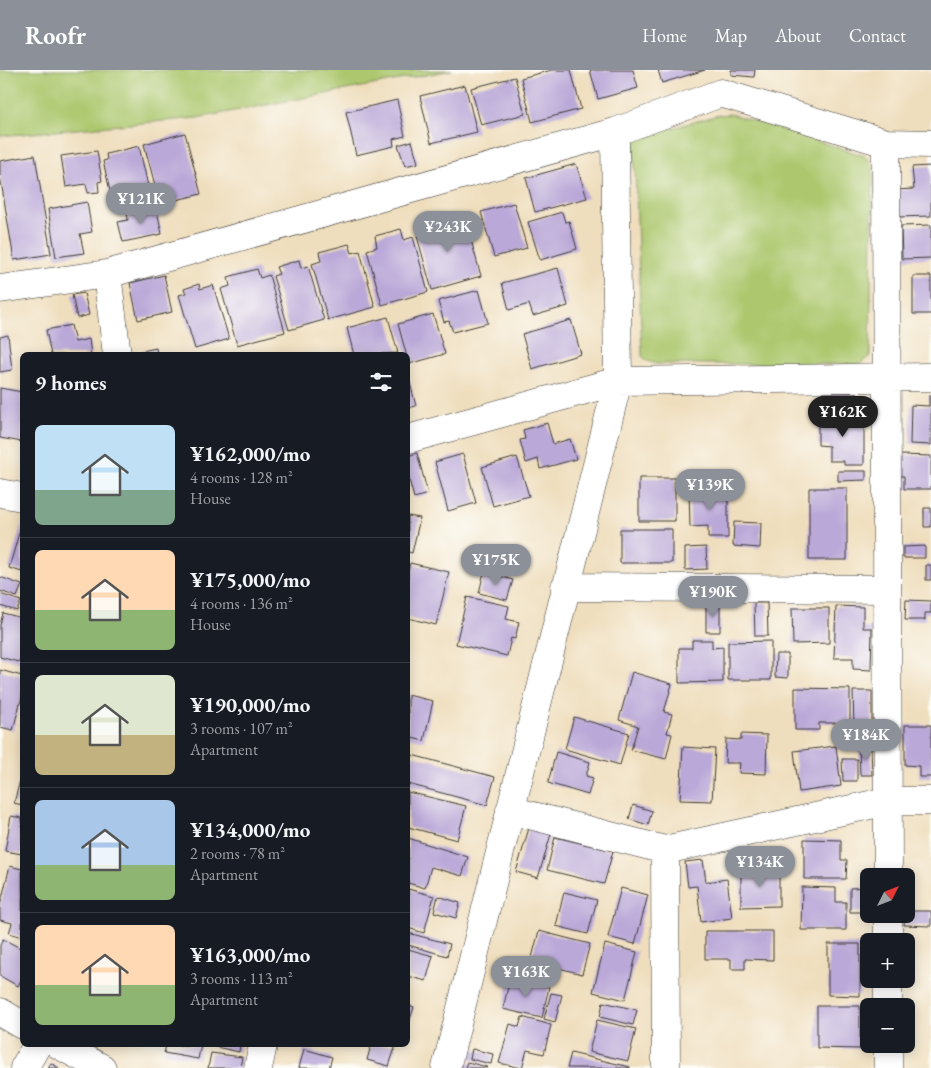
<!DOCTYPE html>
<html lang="en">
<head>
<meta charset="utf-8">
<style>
  body { margin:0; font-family:"EB Garamond",serif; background:#20242c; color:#f1f3f6; height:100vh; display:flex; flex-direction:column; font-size:19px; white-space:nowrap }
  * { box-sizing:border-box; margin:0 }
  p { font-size:16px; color:#9ea1a6 }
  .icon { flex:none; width:28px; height:28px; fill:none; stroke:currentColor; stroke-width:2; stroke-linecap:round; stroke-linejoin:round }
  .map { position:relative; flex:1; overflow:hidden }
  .side { position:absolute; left:20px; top:282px; width:390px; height:695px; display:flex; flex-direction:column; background:#171b24; border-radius:8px; box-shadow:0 2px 12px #0003 }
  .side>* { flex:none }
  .needle { width:32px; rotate:48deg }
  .tools { position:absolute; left:860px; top:798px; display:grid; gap:10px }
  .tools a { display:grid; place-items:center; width:55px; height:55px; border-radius:8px; background:#171b24; box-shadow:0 2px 12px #0003; font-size:25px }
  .price { position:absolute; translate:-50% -42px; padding:0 11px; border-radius:18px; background:#8c9099; color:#fff; font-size:16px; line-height:32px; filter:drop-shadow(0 1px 2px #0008) }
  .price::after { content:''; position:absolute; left:50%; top:30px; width:15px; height:11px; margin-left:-8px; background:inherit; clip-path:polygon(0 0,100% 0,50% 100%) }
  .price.on { background:#222; color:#fff }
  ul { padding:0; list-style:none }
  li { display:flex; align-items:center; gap:15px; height:125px; padding:0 15px }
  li+li { border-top:1px solid #363941 }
  li span { display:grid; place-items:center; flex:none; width:140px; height:100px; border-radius:8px; color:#555 }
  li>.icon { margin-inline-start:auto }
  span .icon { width:60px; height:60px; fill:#fffc; stroke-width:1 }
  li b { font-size:21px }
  h2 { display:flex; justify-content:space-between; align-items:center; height:60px; padding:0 15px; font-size:21px }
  header { display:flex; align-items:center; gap:30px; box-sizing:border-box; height:70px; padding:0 25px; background:#8c9099; color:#fff }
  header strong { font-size:24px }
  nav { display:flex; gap:28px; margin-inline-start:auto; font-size:18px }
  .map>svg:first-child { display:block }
  .green { fill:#acc76d; stroke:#647244 }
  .building { fill:#baa8d8 }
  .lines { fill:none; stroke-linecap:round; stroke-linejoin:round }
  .minor-casing { stroke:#3c3934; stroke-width:29 }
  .minor { stroke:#fff; stroke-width:28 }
</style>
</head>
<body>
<header>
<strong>Roofr</strong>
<nav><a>Home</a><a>Map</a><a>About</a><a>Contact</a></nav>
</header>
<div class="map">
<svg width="931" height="998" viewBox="0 0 931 998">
  <rect width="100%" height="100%" fill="#fdfcf7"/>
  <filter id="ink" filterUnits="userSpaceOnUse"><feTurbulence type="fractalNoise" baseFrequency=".02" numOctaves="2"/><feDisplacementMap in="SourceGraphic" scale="10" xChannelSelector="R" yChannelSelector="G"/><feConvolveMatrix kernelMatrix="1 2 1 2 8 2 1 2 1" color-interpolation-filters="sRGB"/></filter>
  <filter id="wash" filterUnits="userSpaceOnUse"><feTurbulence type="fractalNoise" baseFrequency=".0096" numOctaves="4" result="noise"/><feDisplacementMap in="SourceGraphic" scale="20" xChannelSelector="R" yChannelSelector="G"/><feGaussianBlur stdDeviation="1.12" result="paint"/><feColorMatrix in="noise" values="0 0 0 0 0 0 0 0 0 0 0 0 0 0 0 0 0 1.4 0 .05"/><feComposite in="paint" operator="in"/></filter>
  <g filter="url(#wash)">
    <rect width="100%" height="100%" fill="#efdebd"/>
    <path class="green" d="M 0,0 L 452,0 L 197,48 L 0,66 Z
      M 731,44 L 865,86 L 873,96 L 870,286 L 860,294 L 656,294 L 647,291 L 642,286 L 634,69 L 718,45 Z"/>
    <g id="blocks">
      <path class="building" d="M 552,0 L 571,0 L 581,39 L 532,52 L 521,8 Z
        M 590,0 L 633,0 L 638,18 L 598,29 Z
        M 658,0 L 705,0 L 662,13 Z
        M 731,0 L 755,0 L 754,7 L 731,5 Z
        M 515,7 L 525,44 L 481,55 L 471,18 Z
        M 465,15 L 477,62 L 431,73 L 420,26 Z
        M 397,30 L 405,66 L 393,69 L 394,76 L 356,85 L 346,42 Z
        M 185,63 L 201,124 L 160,134 L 144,74 Z
        M 412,71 L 418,93 L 405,96 L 398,75 Z
        M 139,76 L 152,134 L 119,141 L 118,133 L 113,134 L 103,91 L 107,90 L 106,84 Z
        M 97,81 L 102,111 L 98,112 L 99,122 L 88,123 L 86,114 L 66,117 L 61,86 Z
        M 35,85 L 51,184 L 14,190 L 0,105 L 0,91 Z
        M 576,94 L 587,128 L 535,142 L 526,108 Z
        M 931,96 L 931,146 L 896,147 L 895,120 L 914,119 L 912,97 Z
        M 87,132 L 92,162 L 80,164 L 84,183 L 56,187 L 48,139 Z
        M 514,133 L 527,178 L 494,187 L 481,142 Z
        M 156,136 L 162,164 L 123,172 L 118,152 L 128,150 L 127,142 Z
        M 562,142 L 565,152 L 569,151 L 577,179 L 540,190 L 528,152 Z
        M 451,144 L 454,155 L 466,152 L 481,206 L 432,220 L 417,166 L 429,162 L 426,152 Z
        M 931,155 L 931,188 L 902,189 L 901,156 Z
        M 401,159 L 404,170 L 413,167 L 428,222 L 382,235 L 367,180 L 377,177 L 375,166 Z
        M 349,174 L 352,183 L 360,181 L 375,237 L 328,250 L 312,194 L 321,191 L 319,182 Z
        M 299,190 L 301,198 L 308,196 L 324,250 L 289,260 L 273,206 L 279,204 L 276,197 Z
        M 558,198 L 568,236 L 533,246 L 529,234 L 509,240 L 502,213 Z
        M 257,199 L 260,208 L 269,205 L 285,262 L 237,275 L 221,219 L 230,216 L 228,207 Z
        M 164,205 L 172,242 L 138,250 L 130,213 Z
        M 913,206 L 931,206 L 931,244 L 913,244 Z
        M 199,214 L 200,219 L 213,215 L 229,269 L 195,279 L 179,225 L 186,223 L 184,219 Z
        M 479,220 L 488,253 L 453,262 L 449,251 L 444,252 L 438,231 Z
        M 84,223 L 89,245 L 77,248 L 72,225 Z
        M 433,244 L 445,284 L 409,294 L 398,254 Z
        M 388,247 L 398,283 L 354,285 L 347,258 Z
        M 571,250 L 581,284 L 532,299 L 522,264 Z
        M 71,255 L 75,272 L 89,269 L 91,285 L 51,285 L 46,260 Z
        M 8,265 L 12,300 L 0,302 L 0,267 Z
        M 156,278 L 157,285 L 133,285 L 133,283 Z
        M 408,305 L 416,336 L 408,338 Z
        M 0,318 L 22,322 L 22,372 L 0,368 Z
        M 824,323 L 857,323 L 857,342 L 824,342 Z
        M 929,326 L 931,326 L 931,375 L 910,374 L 911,335 L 929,336 Z
        M 818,346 L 864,346 L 864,395 L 844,395 L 844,391 L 829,391 L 829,376 L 818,375 Z
        M 547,353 L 553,374 L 570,369 L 576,389 L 540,399 L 538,389 L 526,393 L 520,370 L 525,369 L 523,360 Z
        M 417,383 L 428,424 L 414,428 L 408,406 L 408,386 Z
        M 463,384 L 476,433 L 448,441 L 435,392 Z
        M 900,385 L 931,386 L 931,419 L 904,419 L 904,406 L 899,406 Z
        M 517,387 L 529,426 L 493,436 L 482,397 Z
        M 838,401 L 866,401 L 866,410 L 838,411 Z
        M 639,408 L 675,408 L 675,451 L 639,451 Z
        M 689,418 L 728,418 L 728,468 L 708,468 L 708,456 L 690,457 Z
        M 809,418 L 847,418 L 847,490 L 809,490 Z
        M 924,438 L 931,438 L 931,457 L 924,457 Z
        M 408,446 L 420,448 L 412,483 L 408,482 Z
        M 734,452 L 761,453 L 760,478 L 733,476 Z
        M 22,453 L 22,502 L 9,498 Z
        M 620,459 L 672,459 L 672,493 L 620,493 Z
        M 925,476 L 925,488 L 903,488 L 903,477 Z
        M 706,477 L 707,499 L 685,500 L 685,478 Z
        M 410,493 L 449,502 L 436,555 L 408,548 L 408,502 Z
        M 926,495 L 931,495 L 931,510 L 926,510 Z
        M 484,502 L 513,510 L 507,530 L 479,523 Z
        M 0,507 L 22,515 L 17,527 L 0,521 Z
        M 0,524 L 21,531 L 17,541 L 0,536 Z
        M 467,527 L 509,536 L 506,549 L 519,552 L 515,569 L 511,568 L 507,586 L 456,574 Z
        M 906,530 L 931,531 L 931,543 L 925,543 L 925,550 L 905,550 Z
        M 706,533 L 720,533 L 720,562 L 706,562 Z
        M 754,533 L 767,533 L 768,566 L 755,566 Z
        M 836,536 L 863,537 L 863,558 L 872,558 L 871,600 L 853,599 L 853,588 L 834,588 Z
        M 792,538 L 829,538 L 829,573 L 793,574 Z
        M 3,543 L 22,548 L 22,593 L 0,587 L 0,555 Z
        M 692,570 L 712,570 L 712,578 L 723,577 L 723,612 L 679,613 L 679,578 L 692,578 Z
        M 771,571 L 771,610 L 728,610 L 728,572 Z
        M 776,584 L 788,584 L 788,608 L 775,607 Z
        M 0,600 L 22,606 L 22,626 L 13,660 L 0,657 Z
        M 632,602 L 672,614 L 664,642 L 672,644 L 667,663 L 672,664 L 666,689 L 631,680 L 638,656 L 619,650 Z
        M 795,618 L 850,619 L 850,653 L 819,653 L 819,660 L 795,660 Z
        M 853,621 L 872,621 L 872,658 L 854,658 Z
        M 408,625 L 433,631 L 424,671 L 408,667 Z
        M 574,647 L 629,663 L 620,695 L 565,679 Z
        M 905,655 L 931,655 L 931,707 L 919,707 L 919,696 L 905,695 Z
        M 741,664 L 767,665 L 766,704 L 739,703 L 740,693 L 725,693 L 726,669 L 741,670 Z
        M 836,676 L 841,716 L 799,722 L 794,681 Z
        M 683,677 L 715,679 L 712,731 L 680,730 Z
        M 859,677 L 871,677 L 872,705 L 860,705 Z
        M 556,682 L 590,692 L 586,706 L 593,708 L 588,725 L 548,713 Z
        M 412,685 L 495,707 L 487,735 L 408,714 L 408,700 Z
        M 842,689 L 857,689 L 857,711 L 843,711 Z
        M 22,703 L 22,735 L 14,733 Z
        M 408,722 L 466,736 L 457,770 L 408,757 Z
        M 633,735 L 652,741 L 648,755 L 629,749 Z
        M 11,746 L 22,748 L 22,784 L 5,781 Z
        M 529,758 L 551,764 L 538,808 L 516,802 Z
        M 555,767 L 613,781 L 604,814 L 547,800 Z
        M 408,768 L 468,787 L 462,806 L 431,797 L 425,818 L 408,813 Z
        M 804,769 L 841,770 L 841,790 L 847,790 L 846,809 L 804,809 Z
        M 703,790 L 706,812 L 727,809 L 732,848 L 701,852 L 697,816 L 688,817 L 685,792 Z
        M 10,796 L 22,799 L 22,867 L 9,863 L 12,853 L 0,850 L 0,836 Z
        M 741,799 L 779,799 L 779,836 L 741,837 Z
        M 802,817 L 836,818 L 836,832 L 846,832 L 846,860 L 801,860 Z
        M 869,817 L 869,842 L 850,842 L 850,818 Z
        M 621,818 L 648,825 L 635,874 L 608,867 Z
        M 408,819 L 434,826 L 424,863 L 408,858 Z
        M 564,822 L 597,830 L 588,864 L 556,856 Z
        M 438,826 L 460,833 L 456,848 L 434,842 Z
        M 906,841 L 931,841 L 931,856 L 904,855 Z
        M 539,861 L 590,874 L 582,904 L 531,891 Z
        M 705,861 L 773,861 L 773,890 L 745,889 L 745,899 L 731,899 L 731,889 L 705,889 Z
        M 408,863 L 450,874 L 447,886 L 408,875 Z
        M 3,869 L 22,879 L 22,908 L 18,916 L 0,906 L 0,875 Z
        M 605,874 L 637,882 L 625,930 L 593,922 Z
        M 828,874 L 860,874 L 860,926 L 828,925 Z
        M 408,879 L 433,886 L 426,911 L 408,906 Z
        M 510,908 L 549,917 L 542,948 L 503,939 Z
        M 551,923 L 562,925 L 555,952 L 544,949 Z
        M 603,932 L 637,940 L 633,955 L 600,947 Z
        M 408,935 L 414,937 L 408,956 Z
        M 817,936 L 860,936 L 860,979 L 817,978 Z
        M 522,947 L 551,955 L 544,984 L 527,980 L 522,998 L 499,993 L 510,954 L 519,957 Z
        M 597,950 L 636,959 L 628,991 L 589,982 Z
        M 166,975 L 201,975 L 198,989 L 164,983 Z
        M 207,975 L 240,975 L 239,982 Z
        M 371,975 L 396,975 L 389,996 L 367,990 Z
        M 304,979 L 332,987 L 329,998 L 299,998 Z
        M 472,979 L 493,984 L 491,994 L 470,989 Z
        M 211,983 L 242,987 L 240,998 L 208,998 Z
        M 571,983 L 630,997 L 630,998 L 567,998 Z
        M 467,992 L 487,997 L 487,998 L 465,998 Z
        M 51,993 L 59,998 L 48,998 Z"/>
    </g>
  </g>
  <g filter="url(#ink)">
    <use href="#blocks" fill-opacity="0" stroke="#3c3934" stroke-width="1"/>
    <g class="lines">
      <g class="minor-casing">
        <path id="minor" d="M 886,73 L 888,806
          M 107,204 L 117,285
          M 0,219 L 107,204 L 615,62 L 721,23 L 886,73 L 931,74
          M 408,369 L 618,311 L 931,307
          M 0,423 L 22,427
          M 565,517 L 886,519
          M 510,740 L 665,780 L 888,731 L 931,731
          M 665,780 L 666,998
          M 888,871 L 888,844
          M 888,936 L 888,909
          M 0,942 L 22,955
          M 59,975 L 102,998
          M 24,998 L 37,975
          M 258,998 L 263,975
          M 446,998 L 618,311 L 615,62
          M 888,998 L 888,974"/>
      </g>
      <use href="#minor" class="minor"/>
    </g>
  </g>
</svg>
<div class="tools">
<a><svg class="needle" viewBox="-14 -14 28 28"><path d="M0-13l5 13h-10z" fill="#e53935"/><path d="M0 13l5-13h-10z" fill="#9ea1a6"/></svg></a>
<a>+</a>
<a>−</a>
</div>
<b class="price" style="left:141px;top:155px">¥121K</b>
<b class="price" style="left:448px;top:183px">¥243K</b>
<b class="price on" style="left:843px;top:368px">¥162K</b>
<b class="price" style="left:710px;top:441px">¥139K</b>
<b class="price" style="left:496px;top:516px">¥175K</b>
<b class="price" style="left:713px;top:548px">¥190K</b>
<b class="price" style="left:866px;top:691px">¥184K</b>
<b class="price" style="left:760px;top:818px">¥134K</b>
<b class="price" style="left:526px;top:928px">¥163K</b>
<section class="side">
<h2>9 homes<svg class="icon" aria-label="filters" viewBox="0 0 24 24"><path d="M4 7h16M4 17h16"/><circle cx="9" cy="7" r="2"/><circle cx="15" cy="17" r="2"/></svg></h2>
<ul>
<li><span style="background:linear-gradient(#bfe0f5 65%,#7fa58c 0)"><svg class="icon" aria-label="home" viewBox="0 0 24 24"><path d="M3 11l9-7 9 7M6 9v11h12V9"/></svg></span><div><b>¥162,000/mo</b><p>4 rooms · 128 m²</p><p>House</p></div></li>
<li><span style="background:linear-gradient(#ffd9b3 60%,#8fb573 0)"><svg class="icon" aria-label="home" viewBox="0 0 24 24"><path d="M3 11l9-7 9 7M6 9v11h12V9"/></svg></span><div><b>¥175,000/mo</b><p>4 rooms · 136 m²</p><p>House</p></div></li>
<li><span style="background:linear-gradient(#dfe7d0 60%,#c2b280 0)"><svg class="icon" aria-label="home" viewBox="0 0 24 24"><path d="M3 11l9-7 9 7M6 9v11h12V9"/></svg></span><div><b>¥190,000/mo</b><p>3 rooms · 107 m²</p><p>Apartment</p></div></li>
<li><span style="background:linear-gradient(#a9c7e8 65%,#8fb573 0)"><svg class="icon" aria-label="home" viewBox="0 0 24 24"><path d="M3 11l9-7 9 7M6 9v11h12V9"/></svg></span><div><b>¥134,000/mo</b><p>2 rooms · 78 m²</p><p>Apartment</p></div></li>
<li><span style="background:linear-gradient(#ffd9b3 60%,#8fb573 0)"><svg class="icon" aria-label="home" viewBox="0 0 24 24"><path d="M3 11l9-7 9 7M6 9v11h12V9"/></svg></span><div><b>¥163,000/mo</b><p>3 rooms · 113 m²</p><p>Apartment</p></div></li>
</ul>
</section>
</div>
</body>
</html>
